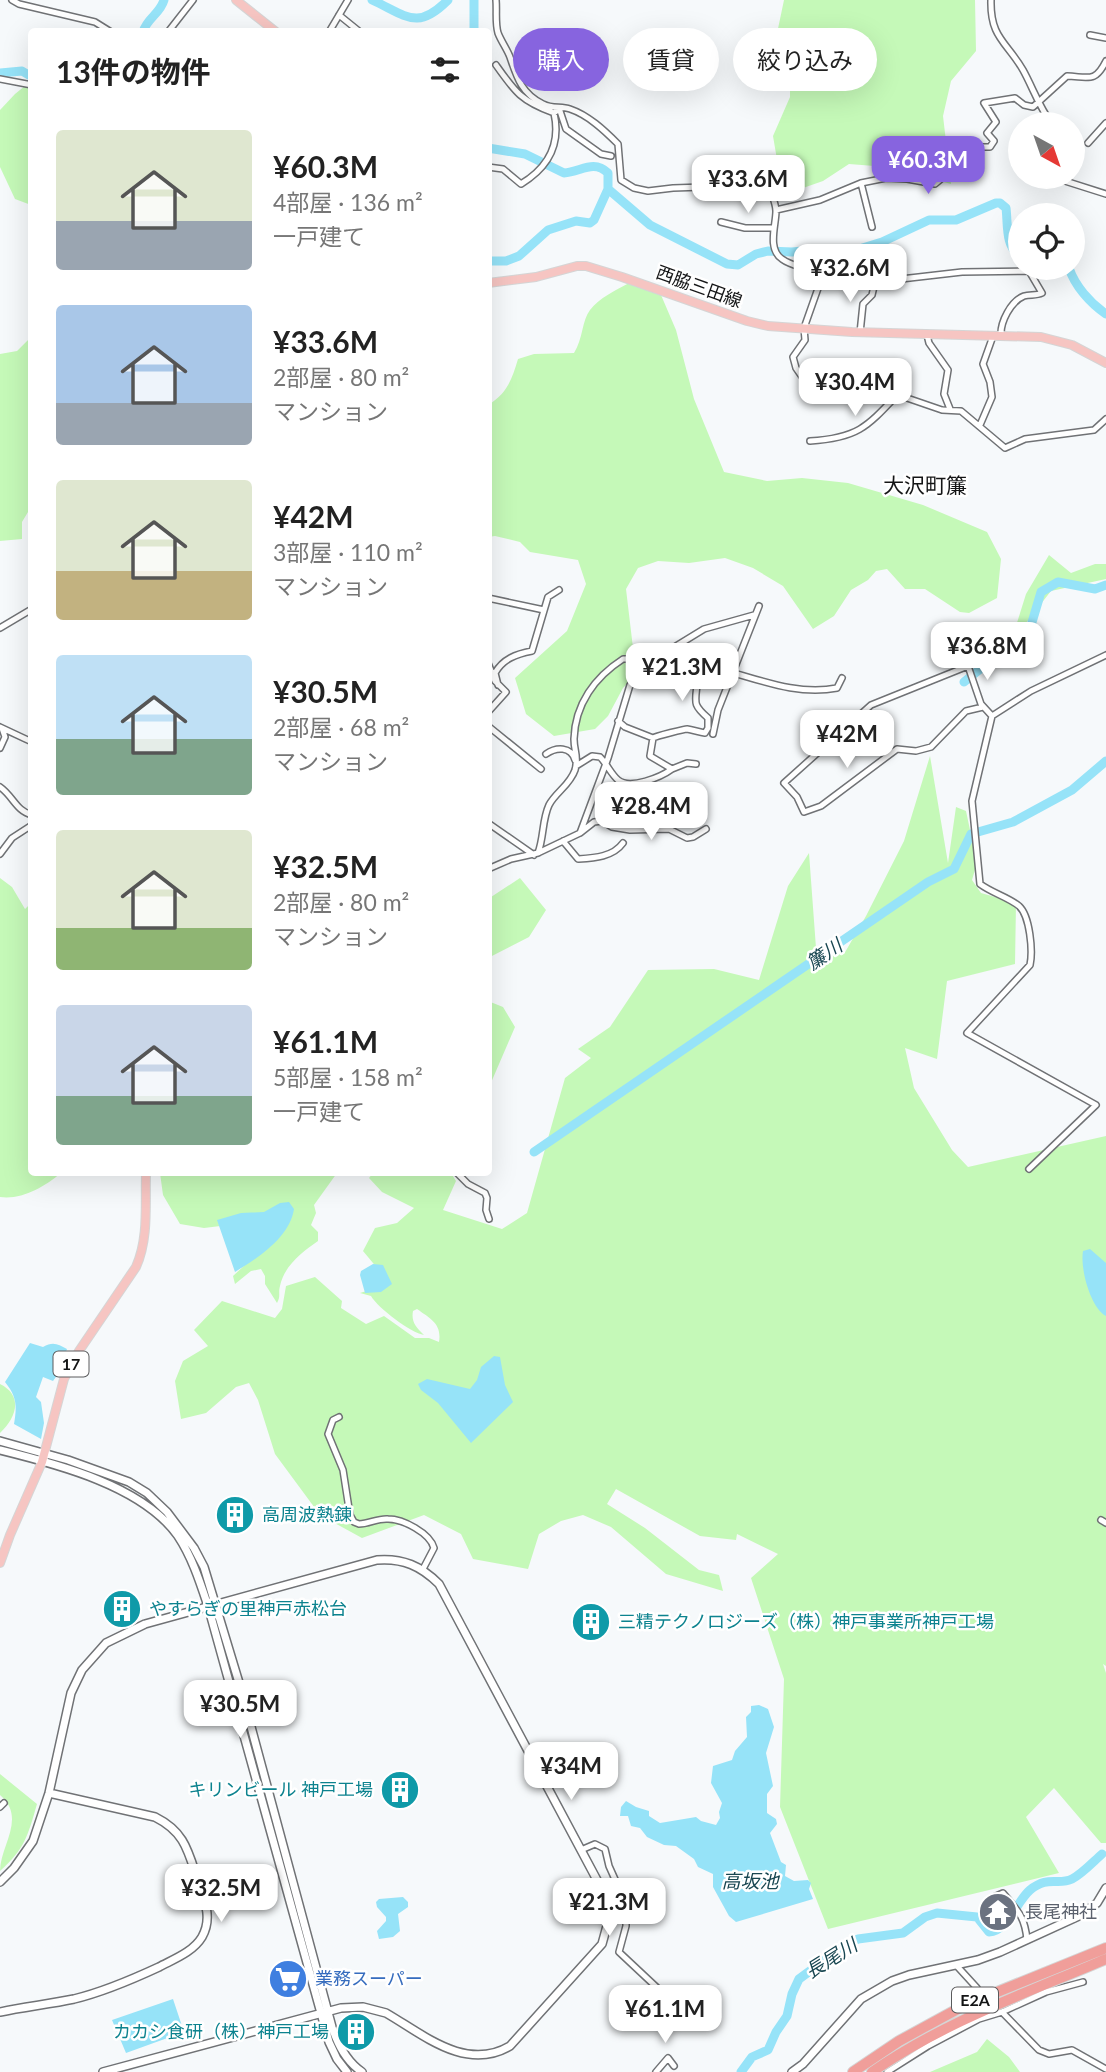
<!DOCTYPE html>
<html lang="ja">
<head>
<meta charset="utf-8">
<style>
  body { margin:0; font-family:Lato,"Noto Sans JP",sans-serif; background:#f2f2f2; color:#222; height:100vh; display:flex; flex-direction:column; font-size:26px; white-space:nowrap }
  * { box-sizing:border-box; margin:0 }
  p { font-size:23px; color:#767676 }
  .icon { flex:none; width:38px; height:38px; fill:none; stroke:currentColor; stroke-width:2; stroke-linecap:round; stroke-linejoin:round }
  .map { position:relative; flex:1; overflow:hidden }
  .side { position:absolute; left:28px; top:28px; width:464px; height:1148px; display:flex; flex-direction:column; background:#fff; border-radius:7px; box-shadow:0 7px 28px #0002 }
  .side>* { flex:none }
  .top-card { position:absolute; left:513px; top:28px; width:488px; height:63px; display:flex; gap:14px }
  .needle { width:46px; rotate:140deg }
  .tools { position:absolute; left:1008px; top:112px; display:grid; gap:14px }
  .tools a { display:grid; place-items:center; width:77px; height:77px; border-radius:50%; background:#fff; box-shadow:0 7px 28px #0002; font-size:35px }
  .price { position:absolute; translate:-50% -60px; padding:0 16px; border-radius:14px; background:#fff; color:#222; font-size:23px; line-height:46px; filter:drop-shadow(0 2px 4px #0008) }
  .price::after { content:''; position:absolute; left:50%; top:42px; width:21px; height:16px; margin-left:-10px; background:inherit; clip-path:polygon(0 0,100% 0,50% 100%) }
  .price.current { background:#8764df; color:#fff }
  ul { padding:0; list-style:none }
  li { display:flex; align-items:center; gap:21px; height:175px; padding:0 28px }
  li span { display:grid; place-items:center; flex:none; width:196px; height:140px; border-radius:7px; color:#555 }
  li>.icon { margin-inline-start:auto }
  span .icon { width:84px; height:84px; fill:#fffc; stroke-width:1 }
  li b { font-size:30px }
  h2 { display:flex; justify-content:space-between; align-items:center; height:84px; padding:0 28px; font-size:30px }
  .pill { padding:0 24px; border-radius:32px; background:#fff; box-shadow:0 7px 28px #0002; font-size:24px; line-height:63px }
  .pill.current { background:#8764df; color:#fff }
  .map>svg:first-child { display:block }
  .green { fill:#c5f9b8 }
  .water { fill:#96e3f8 }
  .lines { fill:none; stroke-linecap:round; stroke-linejoin:round }
  .river { stroke:#96e3f8; stroke-width:9 }
  .street-casing { stroke:#707275; stroke-width:8 }
  .secondary-casing { stroke:#707275; stroke-width:10 }
  .primary-casing { stroke:#d5d5d5; stroke-width:10 }
  .highway-casing { stroke:#d5d5d5; stroke-width:12 }
  .street { stroke:#fff; stroke-width:5 }
  .secondary { stroke:#fff; stroke-width:7 }
  .primary { stroke:#f6c5c2; stroke-width:8 }
  .highway { stroke:#f09e9a; stroke-width:10 }
  .labels { text-anchor:middle; stroke-width:5; stroke-linejoin:round; paint-order:stroke }
  .shield { fill:#fff; stroke:#5a5b5c; stroke-width:2 }
  .shield-label { font-size:16px; font-weight:bold; fill:#141516 }
  .street-label { font-size:18px; fill:#141516; stroke:#fff }
  .culture-label { font-size:18px; fill:#0d838f; stroke:#fff; text-anchor:start }
  .worship-label { font-size:18px; fill:#5b616d; stroke:#fff; text-anchor:start }
  .shop-label { font-size:18px; fill:#366cbe; stroke:#fff; text-anchor:start }
  .water-label { font-size:19px; font-style:italic; fill:#184651; stroke:#fff }
  .quarter-label { font-size:21px; fill:#141516; stroke:#fff }
</style>
</head>
<body>
<div class="map">
<svg width="1106" height="2072" viewBox="0 0 1106 2072">
  <rect width="100%" height="100%" fill="#f6f9fb"/>
  <path class="green" d="M 784,0 L 975,0 L 976,51 L 951,81 L 943,116 L 951,184 L 887,167 L 849,164 L 823,181 L 783,195 L 773,136 L 790,97 L 790,67 L 811,47 L 775,43 Z
    M 31,81 L 31,205 L 15,199 L 0,167 L 0,110 L 15,94 Z
    M 629,283 L 661,295 L 676,330 L 694,399 L 724,472 L 767,481 L 802,478 L 848,483 L 923,505 L 987,532 L 1001,559 L 997,598 L 969,613 L 960,612 L 925,589 L 905,589 L 887,569 L 876,571 L 868,580 L 851,590 L 834,616 L 813,629 L 783,586 L 753,568 L 725,558 L 689,563 L 658,561 L 638,568 L 626,589 L 633,648 L 640,661 L 637,673 L 623,688 L 608,716 L 595,729 L 554,736 L 526,714 L 515,678 L 567,631 L 586,584 L 578,560 L 530,552 L 520,542 L 495,536 L 488,537 L 488,405 C 507,394 512,379 518,359 L 534,354 L 574,353 C 583,339 582,320 590,310 C 599,298 616,290 629,283 Z
    M 31,337 L 31,507 L 22,522 L 22,539 L 0,541 L 0,354 L 17,351 Z
    M 1049,555 L 1071,573 L 1095,564 L 1106,564 L 1106,579 L 1051,591 L 1011,642 L 1026,594 Z
    M 930,756 L 948,863 L 956,807 L 966,811 L 977,863 L 972,880 L 981,893 L 1016,903 L 1015,964 L 947,981 L 937,1059 L 905,1048 L 914,1088 L 952,1150 L 968,1167 L 1106,1136 L 1106,1666 L 1103,1664 L 1106,1673 L 1106,1843 L 1101,1843 L 1054,1788 L 1026,1817 L 1059,1873 L 828,1929 L 780,1807 L 784,1679 L 751,1578 L 778,1554 L 737,1534 L 736,1540 L 700,1536 L 616,1489 L 607,1504 L 645,1528 L 699,1570 L 719,1575 L 723,1591 L 666,1574 L 611,1527 L 583,1515 L 561,1521 L 539,1534 L 528,1569 L 473,1559 L 461,1534 L 424,1515 L 362,1538 L 320,1515 L 275,1454 L 258,1400 L 249,1383 L 236,1387 L 206,1413 L 181,1419 L 175,1381 L 183,1361 L 208,1346 L 194,1330 L 222,1301 L 275,1318 L 282,1309 L 286,1286 L 315,1277 L 342,1301 L 341,1308 L 366,1324 L 384,1316 L 415,1338 L 429,1338 L 439,1342 C 442,1324 431,1319 417,1309 L 413,1311 C 411,1322 416,1327 424,1335 C 411,1333 378,1308 371,1296 L 360,1293 L 386,1285 L 378,1269 L 363,1251 L 375,1228 L 397,1223 L 414,1208 L 382,1192 L 369,1178 L 373,1173 L 451,1173 L 456,1181 L 443,1210 L 502,1229 L 527,1213 L 565,1078 L 591,1058 L 578,1049 L 610,1027 L 648,970 L 714,969 L 759,980 L 788,886 L 809,853 L 816,948 L 844,954 L 866,916 L 904,841 Z
    M 0,878 L 12,887 L 25,909 L 31,903 L 32,1172 L 61,1173 C 44,1187 22,1200 0,1197 Z
    M 520,878 L 546,910 L 529,937 L 488,958 L 488,899 Z
    M 488,1001 L 503,1007 L 515,1027 L 490,1085 L 488,1084 Z
    M 160,1173 L 337,1173 L 314,1205 L 316,1213 L 311,1225 L 318,1232 L 318,1241 C 302,1252 284,1266 280,1286 C 278,1293 281,1296 277,1303 L 265,1284 L 265,1276 L 261,1269 L 251,1271 L 235,1284 L 233,1276 L 284,1229 L 245,1223 L 204,1228 L 180,1224 L 163,1195 Z
    M 0,1384 C 24,1396 16,1418 0,1433 Z
    M 0,1774 L 37,1804 C 28,1835 25,1849 0,1871 C 0,1845 27,1818 0,1795 Z
    M 987,2039 L 1009,2057 L 1020,2072 L 930,2072 L 977,2052 Z"/>
  <path class="water" d="M 289,1202 L 294,1209 C 290,1237 258,1258 235,1272 L 217,1220 L 241,1213 L 264,1212 L 280,1203 Z
    M 1090,1249 L 1106,1263 L 1106,1316 C 1090,1307 1080,1268 1083,1251 Z
    M 373,1264 L 383,1265 L 392,1284 L 381,1292 L 365,1293 L 360,1275 L 361,1271 Z
    M 30,1343 L 43,1347 C 53,1341 58,1344 67,1349 L 58,1374 L 53,1381 L 43,1377 L 36,1397 L 41,1402 L 44,1423 L 41,1439 L 14,1424 C 17,1406 17,1397 5,1382 Z
    M 494,1356 L 500,1357 L 505,1385 L 513,1402 L 471,1443 L 438,1403 L 421,1390 L 418,1384 L 427,1379 L 470,1389 L 477,1380 L 481,1367 Z
    M 759,1705 L 768,1709 L 774,1727 L 766,1753 L 773,1786 L 767,1794 L 767,1813 L 776,1819 L 777,1824 L 770,1833 L 781,1862 L 786,1865 L 785,1876 L 794,1881 L 808,1880 L 811,1883 L 809,1889 L 813,1899 L 736,1922 L 729,1916 L 713,1887 L 713,1874 L 698,1867 L 694,1859 L 676,1846 L 664,1845 L 647,1837 L 640,1828 L 631,1826 L 628,1816 L 620,1816 L 621,1807 L 626,1801 L 636,1807 L 649,1811 L 649,1816 L 660,1823 L 696,1817 L 701,1821 L 716,1825 L 720,1818 L 719,1812 L 722,1803 L 711,1783 L 713,1766 L 732,1760 L 735,1751 L 747,1737 L 746,1717 L 751,1712 L 751,1706 Z
    M 403,1897 L 408,1902 L 408,1907 L 398,1914 L 400,1931 L 393,1937 L 379,1939 L 377,1931 L 386,1921 L 386,1917 L 377,1907 L 376,1902 L 379,1899 Z
    M 173,1999 L 184,2032 L 126,2053 L 112,2020 Z"/>
  <g class="lines">
    <path class="river" d="M 372,0 C 407,16 417,31 448,0
      M 474,0 L 474,32
      M 143,32 C 147,18 160,14 164,0
      M 0,73 L 22,71 L 32,77
      M 488,148 L 525,154 L 564,173 C 581,172 593,159 608,173 L 608,189 L 650,225 L 727,264 L 738,265 L 756,254 L 768,251 L 792,252 L 822,249 L 856,250 L 882,242 L 929,220 L 956,220 L 996,203 L 1000,203 L 1006,208 C 1008,223 1005,248 1020,255
      M 488,261 L 506,261 L 519,256 L 548,230 L 576,221 L 590,223 L 594,220 L 608,189
      M 1069,268 C 1075,286 1090,303 1106,314
      M 964,682 L 1030,629 L 1041,592 L 1058,582 L 1095,589 L 1106,585
      M 534,1152 L 928,882 L 954,869 L 971,834 L 1013,822 L 1072,790 L 1106,761
      M 741,2072 L 752,2057 L 768,2050 L 776,2032 L 787,2016 L 792,1994 L 799,1979 L 844,1946 L 858,1939 L 903,1933 L 925,1917 L 937,1913 L 977,1917 L 989,1932 C 1008,1931 1016,1902 1030,1890 C 1048,1875 1058,1886 1072,1879 C 1082,1874 1093,1862 1102,1854"/>
    <g class="street-casing">
      <path id="street" d="M 12,0 L 19,4 L 95,22 L 111,32
        M 496,0 C 497,10 495,23 498,33 C 501,41 507,49 510,57 C 517,78 522,94 543,104 C 552,109 561,106 570,109 C 588,115 604,130 618,144 L 621,180 L 634,188 L 648,191 L 673,188 L 703,187 L 753,195 L 770,189 C 772,196 776,204 776,211 C 776,225 767,249 782,259 C 794,268 811,267 822,277 L 804,328 L 805,340 L 793,357 L 796,368 L 805,381 L 816,381 L 840,375 L 942,410 L 961,411 L 1005,448 L 1025,439 L 1094,430 L 1106,419
        M 991,0 C 990,38 1007,42 1023,70 C 1033,88 1039,107 1052,124
        M 339,15 L 360,32
        M 168,32 L 193,0
        M 329,32 L 348,0
        M 1090,35 L 1106,38
        M 496,65 C 515,92 521,101 554,113
        M 0,79 L 32,85
        M 559,108 L 566,129 L 601,154 L 611,156
        M 1088,143 L 1106,123
        M 488,167 L 503,169 L 521,184 C 549,167 561,144 554,113 L 559,109
        M 1059,177 L 1065,181 L 1106,194
        M 861,183 L 872,227
        M 776,210 L 820,200 L 861,183 L 886,178 L 907,179 L 935,184 L 980,147 L 990,147 L 994,141 L 987,133 L 996,122 L 984,103 L 1015,98 L 1024,105 L 1033,107 L 1067,76 C 1089,77 1095,83 1106,61
        M 721,222 L 745,228 L 773,228
        M 822,277 L 826,272 C 844,268 856,280 875,282 L 962,272 L 1029,271 L 1042,293 C 1036,296 1030,294 1024,296 C 1011,301 1000,322 1001,336
        M 860,333 L 863,304 L 872,295 L 875,282
        M 927,335 L 929,343 L 948,370 L 944,394 L 950,409
        M 980,425 L 992,397 L 990,382 L 983,364 L 993,336
        M 810,441 C 858,438 867,427 898,394
        M 488,598 L 544,610
        M 0,628 L 32,609
        M 488,663 L 495,681 L 506,692 L 488,712
        M 734,673 C 768,683 802,695 837,688 L 842,678
        M 498,685 L 495,673 C 503,659 516,654 532,651 L 548,597 L 559,590
        M 983,707 L 966,711 L 931,747 L 916,751 L 897,749 L 821,806 L 804,812 L 797,797 L 784,783 L 871,705 L 968,666 L 981,704 L 992,716
        M 488,726 L 541,769
        M 0,727 L 32,742
        M 713,734 L 718,710 L 759,606
        M 653,738 C 656,736 685,729 687,729 C 693,730 699,732 705,733 L 708,728 L 708,718 C 693,705 695,703 697,685 C 688,672 672,670 663,657
        M 0,748 L 5,737 L 2,728
        M 546,754 C 556,747 571,746 575,760
        M 576,766 L 592,756 L 600,757 C 607,764 611,774 618,780 C 630,790 661,777 672,769 L 650,756 L 653,738 L 625,727 L 618,721
        M 672,769 L 687,763 L 696,764
        M 0,787 C 13,796 16,811 32,815
        M 488,823 L 534,855
        M 580,833 L 594,822 L 602,821 L 612,827 L 630,830 L 669,829 L 687,838 L 693,837 L 706,829
        M 563,841 L 578,859 C 594,858 613,857 623,843
        M 538,853 L 580,833 L 608,758 L 630,685 L 652,677 L 665,684
        M 0,854 L 12,838 L 32,825
        M 488,869 L 511,859 L 538,853 C 544,837 542,820 549,805 C 556,792 570,785 575,770 C 579,756 574,752 574,739 C 575,704 595,677 623,659 L 655,659 L 704,629 L 754,615
        M 1029,1169 L 1096,1105 L 967,1033 L 1030,965 C 1033,951 1030,916 1019,906 C 1008,897 992,893 980,884 L 972,801 L 992,716 L 1031,691 L 1106,655
        M 456,1172 L 468,1184 L 485,1193 L 487,1198 L 486,1210 L 489,1219
        M 339,1417 L 333,1420 L 328,1434 L 343,1470 L 350,1515 L 354,1522 L 359,1524 C 369,1524 378,1518 388,1519 C 403,1519 430,1533 434,1548 L 423,1569
        M 1101,1520 L 1106,1523
        M 0,1807 L 4,1803
        M 581,1850 L 595,1844 L 605,1849 L 609,1866 L 626,1904 L 626,1926 L 619,1952 L 667,1997
        M 994,1897 L 1003,1893 C 1018,1911 1025,1917 1027,1940
        M 956,1965 L 977,1988
        M 1002,2012 L 1039,2050 L 1049,2054 L 1072,2050 L 1106,2069
        M 656,2072 L 668,2058 L 674,2066
        M 887,2072 L 928,2046 L 979,2019 L 1002,2012 L 1046,1992 L 1083,1982"/>
    </g>
    <g class="secondary-casing">
      <path id="secondary" d="M 0,1441 L 68,1460 L 129,1482 L 147,1493 L 167,1512 L 194,1548 L 204,1567 L 240,1686 L 332,2027 C 338,2045 346,2061 362,2072
        M 0,1450 C 57,1464 143,1486 178,1536 C 192,1557 200,1582 208,1606 L 329,2042 L 337,2059 L 347,2072
        M 0,1882 L 14,1868 L 33,1841 L 49,1793 L 71,1693 L 82,1670 L 106,1643 L 145,1624 L 377,1560 C 403,1558 421,1566 439,1584 L 605,1895 L 610,1915 L 602,1944 L 510,2046 C 466,2072 424,2035 386,2013 L 363,2007 L 341,2008 L 103,2072
        M 0,2012 C 24,2007 50,2004 74,1999 C 103,1992 131,1980 159,1967 C 174,1959 193,1952 202,1937 C 213,1918 204,1899 198,1881 C 188,1851 185,1832 155,1817 L 49,1793
        M 792,2072 L 803,2064 L 861,1999 L 892,1981 L 909,1975 L 978,1960 L 1000,1952 L 1081,1915 L 1097,1903 L 1106,1888"/>
    </g>
    <g class="primary-casing">
      <path id="primary" d="M 236,0 L 276,32
        M 488,283 L 536,277 L 577,266 L 586,266 L 622,277 L 747,321 L 768,326 L 852,332 L 1041,337 L 1072,345 L 1106,363
        M 0,1563 L 10,1535 L 42,1462 L 64,1379 L 79,1351 L 136,1267 C 149,1238 145,1204 146,1172"/>
    </g>
    <g class="highway-casing">
      <path id="highway" d="M 853,2072 L 899,2041 L 965,2005 L 1106,1948
        M 872,2072 C 946,2021 1024,1994 1106,1959"/>
    </g>
    <use href="#street" class="street"/>
    <use href="#secondary" class="secondary"/>
    <use href="#primary" class="primary"/>
    <use href="#highway" class="highway"/>
  </g>
  <defs>
    <g id="building-disc" transform="scale(2.0125)"><circle r="9.5" fill="#0f9aa8" stroke="#fff"/><path d="M-4-6H4V6H1V3H-1V6H-4ZM-2.5-4.3h1.7v1.8h-1.7ZM.8-4.3h1.7v1.8H.8ZM-2.5-1h1.7V.8h-1.7ZM.8-1h1.7V.8H.8Z" fill="#fff"/></g>
    <g id="temple-disc" transform="scale(2.0125)"><circle r="9.5" fill="#6b7280" stroke="#fff"/><path d="M0-6L5-2H3V0L6.5 2.5H4V6H1.5V3h-3V6H-4V2.5H-6.5L-3 0V-2H-5Z" fill="#fff"/></g>
    <g id="supermarket-disc" transform="scale(2.0125)"><circle r="9.5" fill="#3f7fe0" stroke="#fff"/><path d="M-6-5.5h2.5l.6 2H6L4.5 2H-2.5L-4.4-4H-6ZM-1.5 3.2a1.3 1.3 0 1 0 .1 0ZM3 3.2a1.3 1.3 0 1 0 .1 0Z" fill="#fff"/></g>
  </defs>
  <g fill-rule="evenodd">
    <use href="#building-disc" x="235" y="1515"/>
    <use href="#building-disc" x="122" y="1609"/>
    <use href="#building-disc" x="591" y="1622"/>
    <use href="#building-disc" x="400" y="1790"/>
    <use href="#temple-disc" x="998" y="1912"/>
    <use href="#supermarket-disc" x="288" y="1979"/>
    <use href="#building-disc" x="356" y="2032"/>
  </g>
  <g class="labels">
    <g class="shield">
      <rect x="53.5" y="1351.5" width="35" height="25" rx="5"/>
      <rect x="952" y="1987.5" width="46" height="25" rx="5"/>
    </g>
    <g class="shield-label">
      <text x="71" y="1370">17</text>
      <text x="975" y="2006">E2A</text>
    </g>
    <g class="street-label">
      <text transform="translate(699 287) rotate(20)" y="6">西脇三田線</text>
    </g>
    <g class="culture-label">
      <text x="262" y="1521">高周波熱錬</text>
      <text x="149" y="1615">やすらぎの里神戸赤松台</text>
      <text x="618" y="1628">三精テクノロジーズ（株）神戸事業所神戸工場</text>
      <text x="373" y="1796" text-anchor="end">キリンビール 神戸工場</text>
      <text x="329" y="2038" text-anchor="end">カカシ食研（株）神戸工場</text>
    </g>
    <g class="worship-label">
      <text x="1025" y="1918">長尾神社</text>
    </g>
    <g class="shop-label">
      <text x="315" y="1985">業務スーパー</text>
    </g>
    <g class="water-label">
      <text transform="translate(824 954) rotate(-34)" y="7">簾川</text>
      <text x="750" y="1888">高坂池</text>
      <text transform="translate(831 1958) rotate(-32)" y="7">長尾川</text>
    </g>
    <g class="quarter-label">
      <text x="925" y="493">大沢町簾</text>
    </g>
  </g>
</svg>
<div class="tools">
<a><svg class="needle" viewBox="-14 -14 28 28"><path d="M0-13l5 13h-10z" fill="#e53935"/><path d="M0 13l5-13h-10z" fill="#767676"/></svg></a>
<a><svg class="icon" aria-label="locate" viewBox="0 0 24 24"><circle cx="12" cy="12" r="6"/><path d="M12 2v4M12 18v4M2 12h4M18 12h4"/></svg></a>
</div>
<b class="price current" style="left:928px;top:196px">¥60.3M</b>
<b class="price" style="left:748px;top:215px">¥33.6M</b>
<b class="price" style="left:850px;top:304px">¥32.6M</b>
<b class="price" style="left:855px;top:418px">¥30.4M</b>
<b class="price" style="left:987px;top:682px">¥36.8M</b>
<b class="price" style="left:682px;top:703px">¥21.3M</b>
<b class="price" style="left:847px;top:770px">¥42M</b>
<b class="price" style="left:651px;top:842px">¥28.4M</b>
<b class="price" style="left:240px;top:1740px">¥30.5M</b>
<b class="price" style="left:571px;top:1802px">¥34M</b>
<b class="price" style="left:221px;top:1924px">¥32.5M</b>
<b class="price" style="left:609px;top:1938px">¥21.3M</b>
<b class="price" style="left:665px;top:2045px">¥61.1M</b>
<div class="top-card">
<a class="pill current">購入</a>
<a class="pill">賃貸</a>
<a class="pill">絞り込み</a>
</div>
<section class="side">
<h2>13件の物件<svg class="icon" aria-label="filters" viewBox="0 0 24 24"><path d="M4 7h16M4 17h16"/><circle cx="9" cy="7" r="2"/><circle cx="15" cy="17" r="2"/></svg></h2>
<ul>
<li><span style="background:linear-gradient(#dfe7d0 65%,#9aa5b1 0)"><svg class="icon" aria-label="home" viewBox="0 0 24 24"><path d="M3 11l9-7 9 7M6 9v11h12V9"/></svg></span><div><b>¥60.3M</b><p>4部屋 · 136 m²</p><p>一戸建て</p></div></li>
<li><span style="background:linear-gradient(#a9c7e8 70%,#9aa5b1 0)"><svg class="icon" aria-label="home" viewBox="0 0 24 24"><path d="M3 11l9-7 9 7M6 9v11h12V9"/></svg></span><div><b>¥33.6M</b><p>2部屋 · 80 m²</p><p>マンション</p></div></li>
<li><span style="background:linear-gradient(#dfe7d0 65%,#c2b280 0)"><svg class="icon" aria-label="home" viewBox="0 0 24 24"><path d="M3 11l9-7 9 7M6 9v11h12V9"/></svg></span><div><b>¥42M</b><p>3部屋 · 110 m²</p><p>マンション</p></div></li>
<li><span style="background:linear-gradient(#bfe0f5 60%,#7fa58c 0)"><svg class="icon" aria-label="home" viewBox="0 0 24 24"><path d="M3 11l9-7 9 7M6 9v11h12V9"/></svg></span><div><b>¥30.5M</b><p>2部屋 · 68 m²</p><p>マンション</p></div></li>
<li><span style="background:linear-gradient(#dfe7d0 70%,#8fb573 0)"><svg class="icon" aria-label="home" viewBox="0 0 24 24"><path d="M3 11l9-7 9 7M6 9v11h12V9"/></svg></span><div><b>¥32.5M</b><p>2部屋 · 80 m²</p><p>マンション</p></div></li>
<li><span style="background:linear-gradient(#c9d6e8 65%,#7fa58c 0)"><svg class="icon" aria-label="home" viewBox="0 0 24 24"><path d="M3 11l9-7 9 7M6 9v11h12V9"/></svg></span><div><b>¥61.1M</b><p>5部屋 · 158 m²</p><p>一戸建て</p></div></li>
</ul>
</section>
</div>
</body>
</html>
